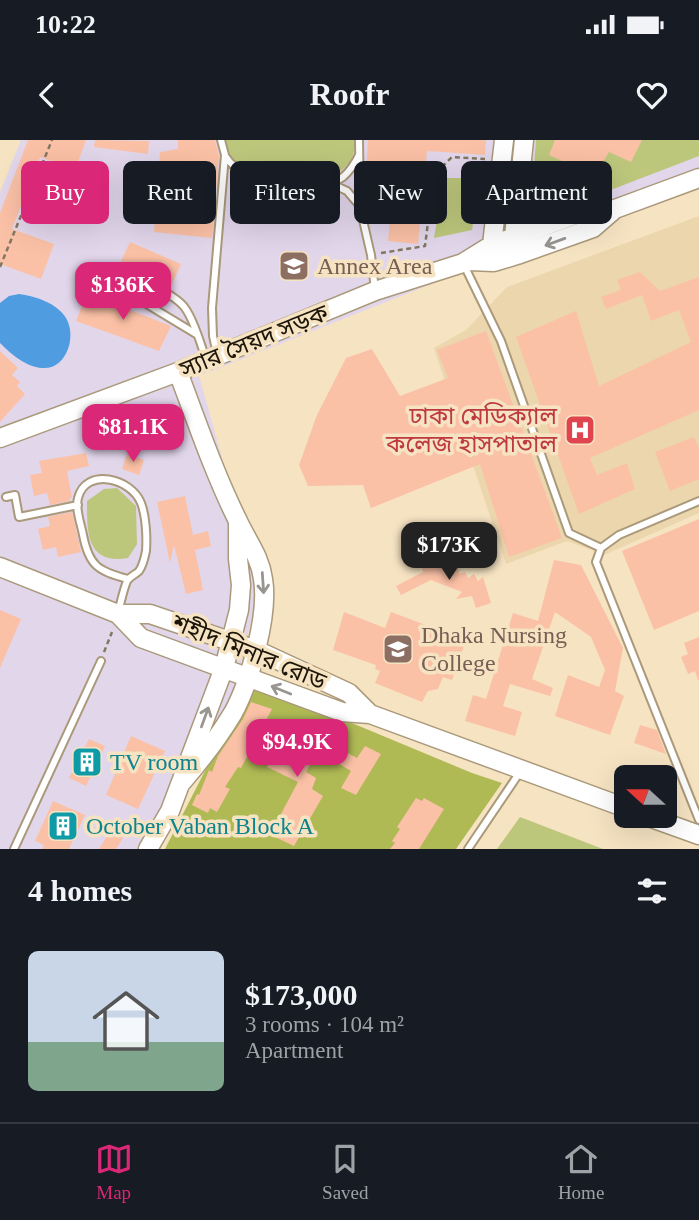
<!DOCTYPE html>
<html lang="en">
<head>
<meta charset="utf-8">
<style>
  body { margin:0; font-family:"Times New Roman","Noto Sans Bengali",serif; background:#242831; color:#f1f3f6; height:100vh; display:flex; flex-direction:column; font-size:26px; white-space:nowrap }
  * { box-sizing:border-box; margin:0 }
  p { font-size:23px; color:#9ea1a6 }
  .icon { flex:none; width:38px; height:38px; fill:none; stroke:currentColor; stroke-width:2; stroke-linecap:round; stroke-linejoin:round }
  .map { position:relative; height:709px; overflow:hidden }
  .side { display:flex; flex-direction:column; background:#171b24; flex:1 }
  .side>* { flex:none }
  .banner { position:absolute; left:21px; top:21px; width:658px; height:63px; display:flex; gap:14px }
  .needle { width:46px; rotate:291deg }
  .fabs { position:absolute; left:614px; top:625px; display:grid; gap:14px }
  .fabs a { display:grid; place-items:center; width:63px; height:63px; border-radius:10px; background:#171b24; box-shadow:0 7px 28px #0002; font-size:35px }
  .price { position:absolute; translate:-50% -60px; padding:0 16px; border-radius:14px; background:#db2777; color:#fff; font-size:23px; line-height:46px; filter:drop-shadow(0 2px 4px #0008) }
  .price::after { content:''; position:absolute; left:50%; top:42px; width:21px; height:16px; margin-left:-10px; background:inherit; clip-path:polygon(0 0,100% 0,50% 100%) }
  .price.current { background:#222; color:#fff }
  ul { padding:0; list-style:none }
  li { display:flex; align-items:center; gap:21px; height:175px; padding:0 28px }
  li+li { border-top:2px solid #363941 }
  li span { display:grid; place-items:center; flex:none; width:196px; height:140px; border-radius:10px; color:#555 }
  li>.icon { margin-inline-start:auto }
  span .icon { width:84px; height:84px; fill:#fffc; stroke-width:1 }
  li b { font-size:30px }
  h2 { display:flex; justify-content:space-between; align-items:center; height:84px; padding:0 28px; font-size:30px }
  .tag { padding:0 24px; border-radius:10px; background:#171b24; box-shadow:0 7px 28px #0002; font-size:24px; line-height:63px }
  .tag.current { background:#db2777; color:#fff }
  .status { display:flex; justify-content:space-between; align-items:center; height:49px; padding:0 35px; background:#171b24; direction:ltr }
  .status svg { height:19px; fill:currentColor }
  header { display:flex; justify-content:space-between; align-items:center; height:91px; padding:0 28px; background:#171b24; font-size:32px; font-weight:700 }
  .tabs { display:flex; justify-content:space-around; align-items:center; height:98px; border-top:2px solid #363941; background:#171b24; font-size:19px; color:#9ea1a6 }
  .tabs a { display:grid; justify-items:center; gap:4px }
  .tabs .current { color:#db2777 }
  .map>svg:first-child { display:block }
  .built { fill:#ecd6ae }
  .education { fill:#e2d6eb }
  .green { fill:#bdc77c }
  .forest { fill:#afba55 }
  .water { fill:#509ce0 }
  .building { fill:#fbc1a6 }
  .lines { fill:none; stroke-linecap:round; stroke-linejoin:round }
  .service-casing { stroke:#aa997a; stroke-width:10 }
  .secondary-casing { stroke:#aa997a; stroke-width:21 }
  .path { stroke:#837761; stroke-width:2.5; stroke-dasharray:5 3.5; stroke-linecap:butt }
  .service { stroke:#fff; stroke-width:6 }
  .secondary { stroke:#fff; stroke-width:18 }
  .oneway { stroke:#999691 }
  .labels { text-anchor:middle; stroke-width:7; stroke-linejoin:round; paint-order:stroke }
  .education-label { font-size:24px; fill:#785e54; stroke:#f6e3c2; text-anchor:start }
  .street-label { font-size:24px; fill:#1c160a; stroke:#f6e3c2 }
  .health-label { font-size:24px; fill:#be3a42; stroke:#f6e3c2; text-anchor:end }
  .culture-label { font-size:24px; fill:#0d838f; stroke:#f6e3c2; text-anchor:start }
</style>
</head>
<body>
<div class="status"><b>10:22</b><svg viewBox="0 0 49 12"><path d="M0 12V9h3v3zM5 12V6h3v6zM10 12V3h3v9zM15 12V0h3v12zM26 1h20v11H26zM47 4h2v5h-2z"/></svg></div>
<header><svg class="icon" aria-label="back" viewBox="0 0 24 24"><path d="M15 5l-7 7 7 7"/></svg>Roofr<svg class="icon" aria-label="heart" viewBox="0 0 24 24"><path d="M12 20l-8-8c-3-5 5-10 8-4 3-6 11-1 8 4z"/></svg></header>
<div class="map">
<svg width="699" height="709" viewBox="0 0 699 709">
  <rect width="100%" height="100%" fill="#f6e3c2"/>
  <path class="built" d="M 699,76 L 699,373 L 604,415 L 567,401 L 506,424 L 434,208 L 466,190 L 507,147 Z"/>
  <path class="education" d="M 21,0 L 699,0 L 699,28 L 482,124 L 199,236 L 259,449 L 237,539 L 226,568 L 153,709 L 0,709 L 0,52 Z"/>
  <path class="green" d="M 225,0 L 356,0 C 354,67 227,46 225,0 Z
    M 536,0 L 699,0 L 699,16 L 530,81 Z
    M 444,38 L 480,38 L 472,90 L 434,98 Z
    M 117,348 L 136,366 L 137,404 L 128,418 C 86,425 87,392 87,361 L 104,349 Z
    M 520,677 L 603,709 L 497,709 Z"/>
  <path class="forest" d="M 251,541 L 472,633 L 502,643 L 456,709 L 165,709 Z"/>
  <path class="water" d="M 19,154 C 35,156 57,163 66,178 C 77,196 67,230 42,228 C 26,227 11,214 0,203 L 0,163 L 9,156 Z"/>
  <path class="building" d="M 28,0 L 86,0 L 75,30 L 40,17 L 12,89 L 54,104 L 41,139 L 0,124 L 0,73 Z
    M 95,0 L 149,1 L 148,14 L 94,7 Z
    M 178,0 L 215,0 L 219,16 L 212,98 L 154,92 L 160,12 L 178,9 Z
    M 368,0 L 486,0 L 485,15 L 427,11 L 418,104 L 388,101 L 393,45 L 381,44 L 382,34 L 366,33 Z
    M 555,0 L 642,0 L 631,22 L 609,12 L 595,36 L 549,15 Z
    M 130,102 L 181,124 L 172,144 L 121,121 Z
    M 640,132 L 660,151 L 699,137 L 699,270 L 590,318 L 597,335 L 627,323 L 635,349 L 579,374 L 516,197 L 576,171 L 599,246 L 691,202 L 679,170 L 651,181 L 642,155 L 606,169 L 601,157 L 621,150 L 617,140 Z
    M 87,153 L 171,186 L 159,211 L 76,181 Z
    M 486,191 L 562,398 L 509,417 L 480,324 L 371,368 L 363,345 L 308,346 L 299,325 L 317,275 L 346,218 L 372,209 L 400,256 L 448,238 L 437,210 Z
    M 0,211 L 18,228 L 12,235 L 20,242 L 17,246 L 25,254 L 0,282 Z
    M 694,297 L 699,308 L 699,339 L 670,351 L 655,312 Z
    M 86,313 L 89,326 L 67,331 L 72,358 L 70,358 L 70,361 L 50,365 L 47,353 L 34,356 L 30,335 L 42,333 L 39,321 Z
    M 127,314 L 144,320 L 139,335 L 122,329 Z
    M 185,356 L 193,395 L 208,391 L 211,406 L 195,410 L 203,450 L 186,454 L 174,405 L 170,423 L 157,362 Z
    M 72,372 L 81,412 L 58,417 L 56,407 L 43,410 L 38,389 L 50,386 L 48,377 Z
    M 699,379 L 699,471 L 654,490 L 622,411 Z
    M 430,418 L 434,426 L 445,418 L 450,431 L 458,428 L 459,434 L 465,432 L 468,438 L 474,434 L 478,441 L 483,437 L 491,463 L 476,468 L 472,456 L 456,459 L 462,452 L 431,440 L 401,455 L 396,446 L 423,432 L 421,423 Z
    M 554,420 L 581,425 L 623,508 L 615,551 L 624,556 L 610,595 L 555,576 L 568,535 L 599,547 L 605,530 L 591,497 L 555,472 L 532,539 L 553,548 L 550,556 L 510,544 L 503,566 L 522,572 L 515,596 L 465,581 L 473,555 L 486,559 L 513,473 L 538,481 Z
    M 0,470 L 21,479 L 0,528 Z
    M 344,472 L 385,488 L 391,472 L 466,500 L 452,540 L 443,537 L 438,549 L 428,551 L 422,562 L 375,543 L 380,531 L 375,529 L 376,525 L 333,510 Z
    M 699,497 L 699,540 L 698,540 L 695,531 L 688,534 L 681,517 L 688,514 L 684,503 Z
    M 251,562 L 272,569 L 241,628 L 238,627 L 225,647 L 230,649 L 217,672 L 210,668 L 208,673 L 192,665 L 197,654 L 199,655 L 209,630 L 212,632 L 218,616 L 243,579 Z
    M 291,580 L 326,596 L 306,632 L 316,638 L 312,649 L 323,656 L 294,706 L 273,696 L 278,687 L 275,685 L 298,642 L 267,627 Z
    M 640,585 L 657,590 L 666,614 L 634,603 Z
    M 131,596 L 165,611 L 138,669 L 106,655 Z
    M 89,599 L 105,606 L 86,646 L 69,638 Z
    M 365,606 L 381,614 L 356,655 L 341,648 L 351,631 L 336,622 L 342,610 L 357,618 Z
    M 416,658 L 422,661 L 424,658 L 444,669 L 419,709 L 390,709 L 395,703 L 392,701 L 400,689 L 397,687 Z
    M 53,661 L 85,675 L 69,709 L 42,709 L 44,705 L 35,701 Z
    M 111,690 L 123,698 L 116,709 L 99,709 Z"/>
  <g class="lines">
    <g class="service-casing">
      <path id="service" d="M 359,0 L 360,67 L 371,115 L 375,150
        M 226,17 C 244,46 316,57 343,37 C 350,31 355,23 359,15
        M 330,43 L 347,51 L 359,65
        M 464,125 L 501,201 L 569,393 L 601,408
        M 196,194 L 125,151 L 117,142 L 119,136 L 123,133 C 139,138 176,155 185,168 C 195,182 200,203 206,219
        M 217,214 L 213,196 L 212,168 L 225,15 L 221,0
        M 6,357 L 15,355 L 19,377 L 78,365
        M 699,361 L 619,395 L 601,408 L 596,422 L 699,680
        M 118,472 C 121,462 123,451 127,441 C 130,436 135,435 139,431 C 142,427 145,416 146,411 C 147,397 146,376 141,363 C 131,338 86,327 78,358 C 75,369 81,384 83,395 C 89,426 98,431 128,439
        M 14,709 L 101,521
        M 468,709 L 520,632"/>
    </g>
    <g class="secondary-casing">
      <path id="secondary" d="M 515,104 L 514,97 L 524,0
        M 493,112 L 492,105 L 504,0
        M 469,121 L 494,122 L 517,115 L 593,88 L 615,69
        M 178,232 C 197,282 214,333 238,381 C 247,401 260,416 263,439 C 269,474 250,542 233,573 C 218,598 201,620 182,642
        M 0,298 L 178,232 L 375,151 L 463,123 L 492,105 L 586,71 L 615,69 L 699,38
        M 0,427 L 118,474 L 150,474 L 256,510 L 349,553 L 370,574
        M 118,474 L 141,498 L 342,572 L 370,574 L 626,668
        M 646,676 L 699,695
        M 148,709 L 170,671 L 224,528 L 231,501 L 239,470 L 241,445 L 238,419 L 238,382"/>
    </g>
    <path class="path" d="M 381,113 L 425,106 L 434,35 L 452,17 L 485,19
      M 0,127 L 52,0
      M 104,512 L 112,492"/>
    <use href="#service" class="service"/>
    <use href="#secondary" class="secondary"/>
  </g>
  <defs><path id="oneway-shaft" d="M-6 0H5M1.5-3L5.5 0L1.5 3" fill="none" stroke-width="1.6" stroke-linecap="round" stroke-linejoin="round" transform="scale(1.75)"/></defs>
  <g class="oneway">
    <use href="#oneway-shaft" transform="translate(555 102) rotate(160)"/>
    <use href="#oneway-shaft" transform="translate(263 443) rotate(86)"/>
    <use href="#oneway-shaft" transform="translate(281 550) rotate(-158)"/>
    <use href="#oneway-shaft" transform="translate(205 577) rotate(-70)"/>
  </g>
  <defs>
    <g id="university-square" transform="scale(1.575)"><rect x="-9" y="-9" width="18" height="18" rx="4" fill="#8d6e63" stroke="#f6e3c2"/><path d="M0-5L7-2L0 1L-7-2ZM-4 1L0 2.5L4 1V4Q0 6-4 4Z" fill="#fff"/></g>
    <g id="hospital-square" transform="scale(1.575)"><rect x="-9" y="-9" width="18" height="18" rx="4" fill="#e0444e" stroke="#f6e3c2"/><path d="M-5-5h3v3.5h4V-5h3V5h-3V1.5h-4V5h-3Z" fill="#fff"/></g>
    <g id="building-square" transform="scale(1.575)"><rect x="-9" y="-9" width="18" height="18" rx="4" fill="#0f9aa8" stroke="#f6e3c2"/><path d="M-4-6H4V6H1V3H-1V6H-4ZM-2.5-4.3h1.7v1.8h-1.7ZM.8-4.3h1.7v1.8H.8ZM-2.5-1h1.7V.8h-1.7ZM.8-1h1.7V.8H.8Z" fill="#fff"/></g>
  </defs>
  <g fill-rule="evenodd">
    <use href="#university-square" x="294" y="126"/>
    <use href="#hospital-square" x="580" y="290"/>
    <use href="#university-square" x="398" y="509"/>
    <use href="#building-square" x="87" y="622"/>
    <use href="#building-square" x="63" y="686"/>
  </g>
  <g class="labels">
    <g class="education-label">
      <text x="317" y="134">Annex Area</text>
      <text x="421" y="503">Dhaka Nursing<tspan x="421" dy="28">College</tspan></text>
    </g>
    <g class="street-label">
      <text transform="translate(254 201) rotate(-22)" y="8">স্যার সৈয়দ সড়ক</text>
      <text transform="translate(249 512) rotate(22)" y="8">শহীদ মিনার রোড</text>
    </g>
    <g class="health-label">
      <text x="557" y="284">ঢাকা মেডিক্যাল<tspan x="557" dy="28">কলেজ হাসপাতাল</tspan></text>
    </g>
    <g class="culture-label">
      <text x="110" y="630">TV room</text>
      <text x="86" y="694">October Vaban Block A</text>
    </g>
  </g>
</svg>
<div class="fabs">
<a><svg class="needle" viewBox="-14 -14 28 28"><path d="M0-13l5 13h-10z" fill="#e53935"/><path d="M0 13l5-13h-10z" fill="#9ea1a6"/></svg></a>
</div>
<b class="price" style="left:123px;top:182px">$136K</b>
<b class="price" style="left:133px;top:324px">$81.1K</b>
<b class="price current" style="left:449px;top:442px">$173K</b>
<b class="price" style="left:297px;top:639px">$94.9K</b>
<div class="banner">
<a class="tag current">Buy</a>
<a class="tag">Rent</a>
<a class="tag">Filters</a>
<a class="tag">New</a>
<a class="tag">Apartment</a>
</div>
</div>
<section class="side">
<h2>4 homes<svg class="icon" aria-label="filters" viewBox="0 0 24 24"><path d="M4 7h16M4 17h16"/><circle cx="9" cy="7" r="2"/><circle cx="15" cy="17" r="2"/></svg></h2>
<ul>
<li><span style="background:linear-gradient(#c9d6e8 65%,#7fa58c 0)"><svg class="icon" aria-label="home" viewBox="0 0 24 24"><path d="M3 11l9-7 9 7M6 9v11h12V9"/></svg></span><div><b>$173,000</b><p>3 rooms · 104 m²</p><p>Apartment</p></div></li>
</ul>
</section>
<nav class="tabs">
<a class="current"><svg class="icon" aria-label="map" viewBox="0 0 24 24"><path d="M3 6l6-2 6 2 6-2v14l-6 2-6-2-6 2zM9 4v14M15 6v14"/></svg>Map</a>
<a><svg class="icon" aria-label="saved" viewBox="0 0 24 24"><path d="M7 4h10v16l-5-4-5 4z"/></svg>Saved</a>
<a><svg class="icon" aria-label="home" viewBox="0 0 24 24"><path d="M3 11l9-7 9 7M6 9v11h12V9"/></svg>Home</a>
</nav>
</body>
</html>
